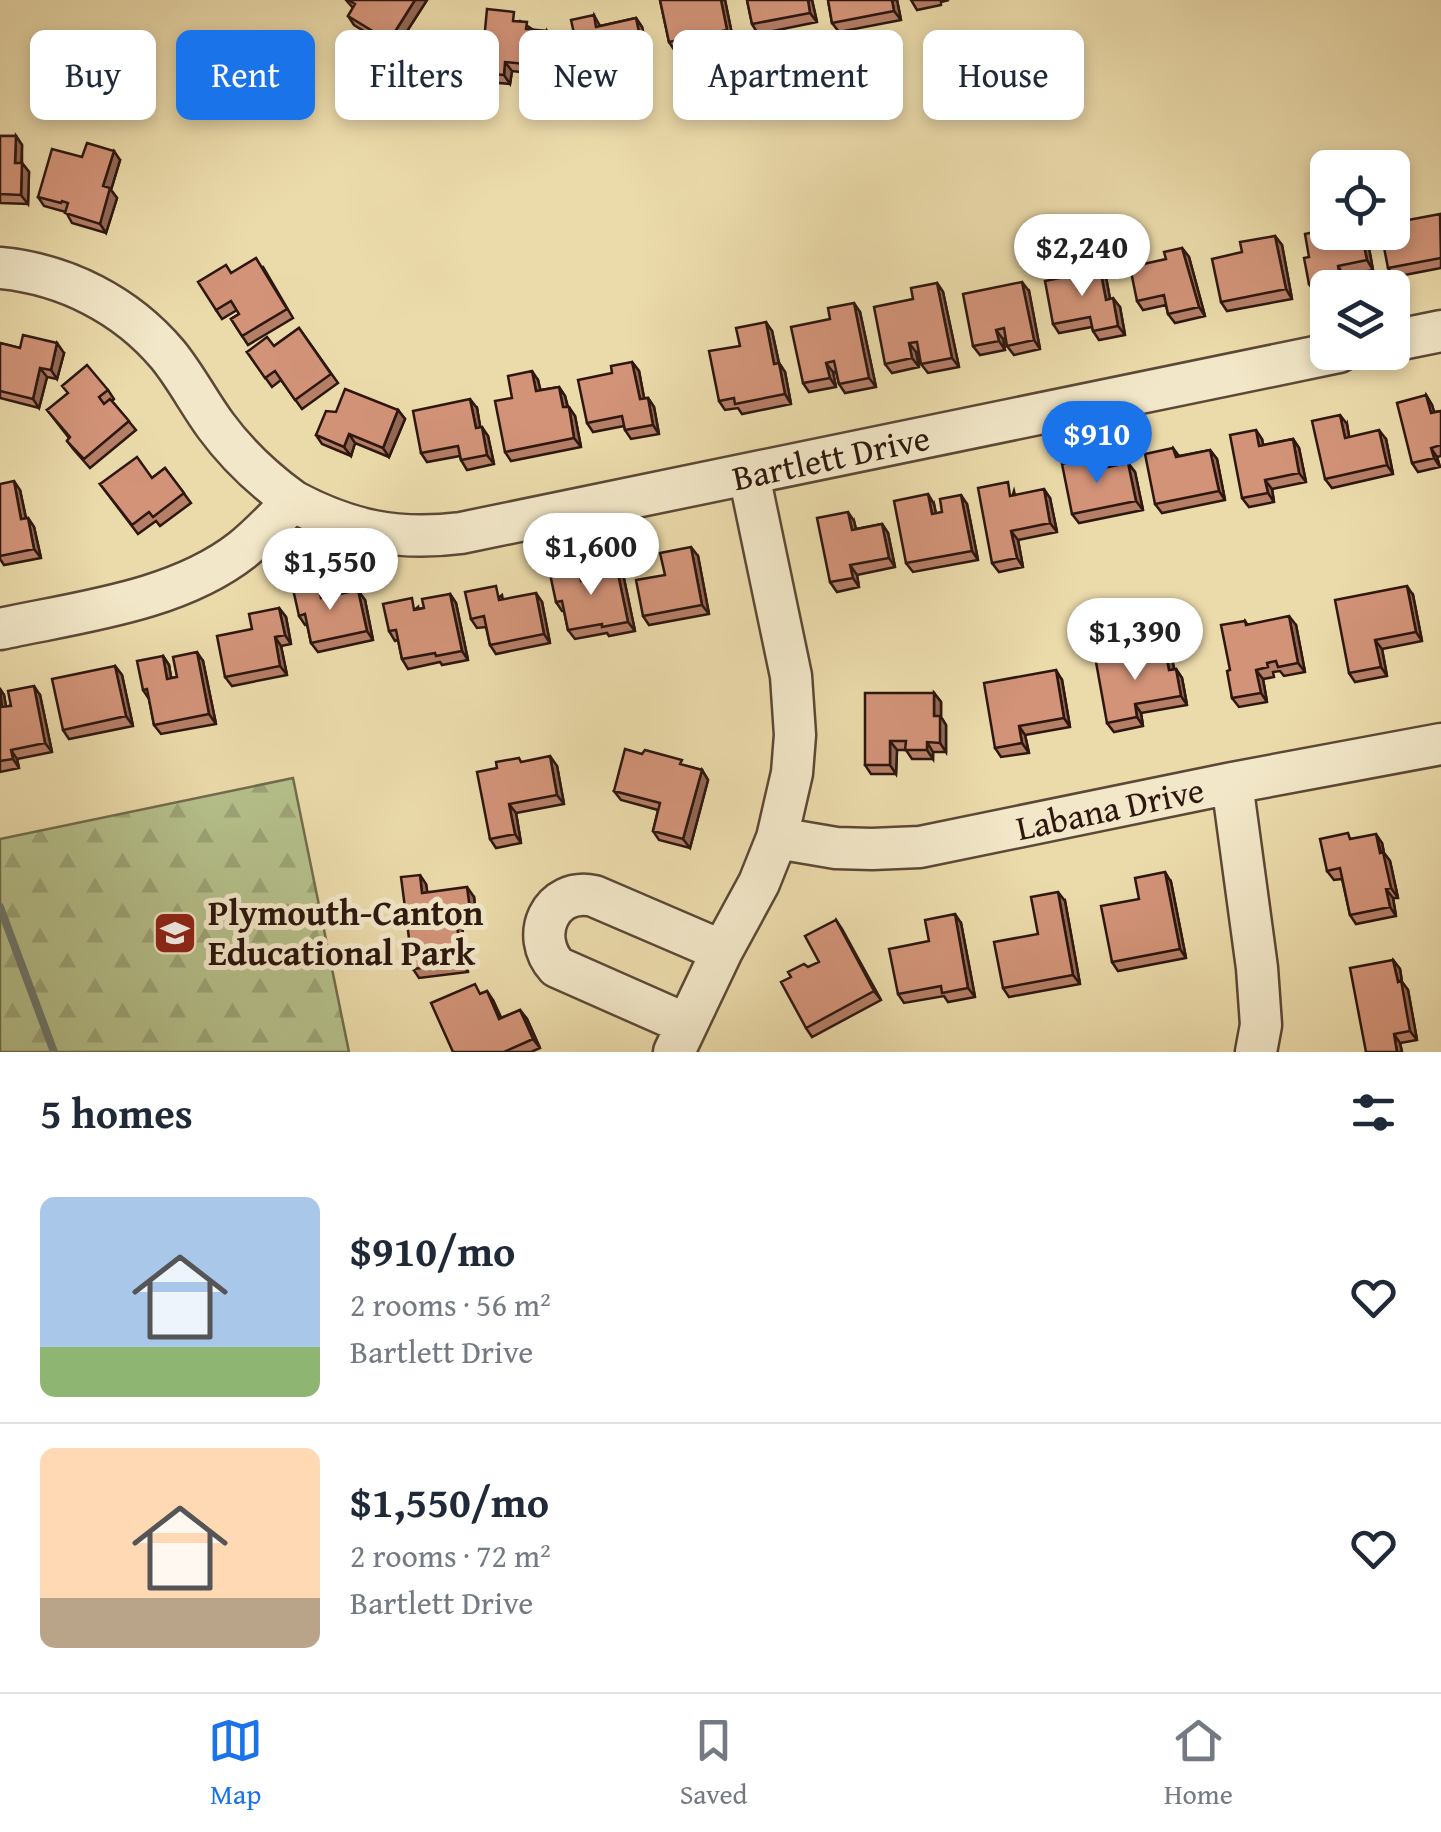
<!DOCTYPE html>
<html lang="en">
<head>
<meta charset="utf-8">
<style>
  body { margin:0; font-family:"Gentium Book Plus",serif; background:#f6f6f7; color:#1f2937; height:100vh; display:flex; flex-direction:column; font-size:38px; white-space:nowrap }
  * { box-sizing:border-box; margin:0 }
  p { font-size:32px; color:#747a83 }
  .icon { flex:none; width:55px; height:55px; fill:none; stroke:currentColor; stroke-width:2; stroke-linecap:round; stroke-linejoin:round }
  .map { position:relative; height:1052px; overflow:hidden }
  .details { display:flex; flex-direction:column; background:#fff; flex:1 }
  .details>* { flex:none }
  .hud { position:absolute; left:30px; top:30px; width:1382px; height:90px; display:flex; gap:20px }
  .fabs { position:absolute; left:1310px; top:150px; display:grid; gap:20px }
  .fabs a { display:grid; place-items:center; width:100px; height:100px; border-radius:15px; background:#fff; box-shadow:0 5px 15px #0003; font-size:50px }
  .price { position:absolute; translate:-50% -85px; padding:0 22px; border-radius:35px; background:#fff; color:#222; font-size:32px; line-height:65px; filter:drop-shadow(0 2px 5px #0008) }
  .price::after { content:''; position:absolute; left:50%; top:60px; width:30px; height:22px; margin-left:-15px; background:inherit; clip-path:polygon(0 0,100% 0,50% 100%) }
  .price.current { background:#1a73e8; color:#fff }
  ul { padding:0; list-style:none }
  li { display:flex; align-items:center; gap:30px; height:250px; padding:0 40px }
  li+li { border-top:2px solid #e0e1e3 }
  li span { display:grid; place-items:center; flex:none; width:280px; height:200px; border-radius:15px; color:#555 }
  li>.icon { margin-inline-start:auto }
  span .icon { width:120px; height:120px; fill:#fffc; stroke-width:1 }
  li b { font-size:42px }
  h2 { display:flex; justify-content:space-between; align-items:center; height:120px; padding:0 40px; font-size:42px }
  .tag { padding:0 35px; border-radius:15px; background:#fff; box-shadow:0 5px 15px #0003; font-size:35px; line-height:90px }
  .tag.current { background:#1a73e8; color:#fff }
  .dock { display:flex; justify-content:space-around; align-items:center; height:140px; border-top:2px solid #e0e1e3; background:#fff; font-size:28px; color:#747a83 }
  .dock a { display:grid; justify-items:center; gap:5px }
  .dock .current { color:#1a73e8 }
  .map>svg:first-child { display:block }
  .forest { fill:url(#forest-firs); stroke:#716c4d; stroke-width:2.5 }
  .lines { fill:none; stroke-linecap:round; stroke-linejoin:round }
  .stream { stroke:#6e796e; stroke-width:8 }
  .minor-casing { stroke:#5c4836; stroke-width:45 }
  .minor { stroke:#f2e7c8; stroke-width:40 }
  .wall { fill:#b57e67; stroke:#2d170f; stroke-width:2.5 }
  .shaded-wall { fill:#936754; stroke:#2d170f; stroke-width:2.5 }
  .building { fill:#d29378; stroke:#2d170f; stroke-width:2.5 }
  .labels { text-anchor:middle; stroke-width:10; stroke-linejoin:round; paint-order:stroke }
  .street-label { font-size:35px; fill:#2d170f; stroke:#f2e7c8 }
  .poi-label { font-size:35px; font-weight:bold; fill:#2d170f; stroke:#f2e7c8; text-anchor:start }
</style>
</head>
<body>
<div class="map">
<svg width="1441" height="1052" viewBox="0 0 1441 1052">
  <defs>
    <pattern id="forest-firs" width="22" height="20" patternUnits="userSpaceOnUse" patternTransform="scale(2.5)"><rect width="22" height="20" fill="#b5c08b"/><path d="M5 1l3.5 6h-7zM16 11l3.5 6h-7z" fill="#9ca477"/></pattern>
  </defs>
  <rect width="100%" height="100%" fill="#ebdaaa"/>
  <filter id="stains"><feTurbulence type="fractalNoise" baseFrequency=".002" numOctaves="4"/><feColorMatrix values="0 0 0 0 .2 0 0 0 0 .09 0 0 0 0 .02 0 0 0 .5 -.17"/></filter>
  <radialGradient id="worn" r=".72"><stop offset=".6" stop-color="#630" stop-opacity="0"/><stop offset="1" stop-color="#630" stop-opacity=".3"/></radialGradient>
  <path class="forest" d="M 293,778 L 349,1052 L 0,1052 L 0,839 Z"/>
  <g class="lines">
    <path class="stream" d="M 0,907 L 54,1052"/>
    <g class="minor-casing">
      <path id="minor" d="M 0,268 C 65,274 126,305 168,355 C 186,377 199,403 216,426 C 238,456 263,479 293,501
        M 1392,341 L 1441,331
        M 0,629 C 79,612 177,601 242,550 C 261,535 277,517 293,501 C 349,531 398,541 461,533 L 1339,352
        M 1232,783 L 1257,968 L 1261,1025 L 1256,1052
        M 777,838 L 836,848 L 872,849 L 920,847 L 1232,783 L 1441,744
        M 686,1024 L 557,967 C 529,936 550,887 594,896 L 722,951
        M 674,1052 L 722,951 L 759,883 L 777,838 L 792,773 L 795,735 L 791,676 L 749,475"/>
    </g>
    <use href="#minor" class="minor"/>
  </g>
  <path class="wall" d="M 346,0 L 427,0 L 395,50 L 354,25 L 348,16 L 353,8 Z
    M 660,0 L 725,0 L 733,39 L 675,51 L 669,42 Z
    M 747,0 L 812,0 L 817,22 L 758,34 L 752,24 Z
    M 828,0 L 897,0 L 901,20 L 839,32 L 832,23 Z
    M 911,0 L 949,0 L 941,2 L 941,5 L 917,10 Z
    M 594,15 L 600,26 L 636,18 L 642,27 L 651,65 L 588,79 L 582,69 Z
    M 520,21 L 532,29 L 553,40 L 550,75 L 512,71 L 510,84 L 488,82 L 481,73 Z
    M 0,136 L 16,136 L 22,145 L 22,163 L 29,172 L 28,204 L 0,203 Z
    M 82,157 L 120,160 L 111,190 L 117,198 L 106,233 L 72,223 L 66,212 L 44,206 L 38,197 Z
    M 1441,216 L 1441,268 L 1394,277 L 1388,268 Z
    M 1366,232 L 1373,270 L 1344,276 L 1346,287 L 1328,288 L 1328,291 L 1316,294 L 1309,284 L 1309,257 Z
    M 1275,236 L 1282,245 L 1292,299 L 1227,311 L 1221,302 L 1242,252 Z
    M 1182,248 L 1189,257 L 1205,316 L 1175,323 L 1168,314 L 1166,305 L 1143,310 L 1137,301 L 1166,259 Z
    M 263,267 L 293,318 L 248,345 L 231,319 L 239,314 L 237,310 L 222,319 L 216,310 L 231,273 Z
    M 1105,272 L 1110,299 L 1120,307 L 1125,335 L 1099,340 L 1093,331 L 1092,327 L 1059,333 L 1053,324 Z
    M 937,283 L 943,292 L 959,367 L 928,373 L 921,364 L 919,352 L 916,352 L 919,367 L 892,373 L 885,364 L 913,299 Z
    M 1029,291 L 1040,349 L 1014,355 L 1007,346 L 1006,338 L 1003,339 L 1005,350 L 980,355 L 973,346 Z
    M 860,312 L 876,387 L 845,393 L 839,384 L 836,372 L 833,372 L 836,387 L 809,392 L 803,383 L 830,319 Z
    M 299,328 L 338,383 L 302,409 L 281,380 L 272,387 L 247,352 L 274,346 Z
    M 772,331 L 779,363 L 785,372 L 791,404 L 742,414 L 738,408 L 725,410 L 719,401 L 740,346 Z
    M 0,343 L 20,348 L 64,353 L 57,379 L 47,377 L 39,408 L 0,398 Z
    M 632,362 L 639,371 L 644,398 L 648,398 L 654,407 L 659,434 L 631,439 L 625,430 L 624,426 L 593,432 L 587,423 L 612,373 Z
    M 538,380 L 540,390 L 559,387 L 565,396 L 568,407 L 575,416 L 581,447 L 511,461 L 505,452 L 512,398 Z
    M 108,390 L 114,399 L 112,401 L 136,430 L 90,468 L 74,450 L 67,441 L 69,438 L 47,410 Z
    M 1426,395 L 1432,405 L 1434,412 L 1441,411 L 1441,456 L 1437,457 L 1440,467 L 1418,472 L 1412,463 Z
    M 477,408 L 480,427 L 488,436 L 494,464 L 467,470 L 461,460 L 460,456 L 427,462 L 421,453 Z
    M 398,410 L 405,419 L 389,457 L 355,443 L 351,456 L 322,444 L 316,435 L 336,412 Z
    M 1347,424 L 1349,437 L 1386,439 L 1393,474 L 1332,488 L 1325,479 Z
    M 1262,439 L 1263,445 L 1293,439 L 1299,448 L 1306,482 L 1272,489 L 1274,502 L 1249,507 L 1242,498 Z
    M 1173,448 L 1179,456 L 1210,450 L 1217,459 L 1225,500 L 1162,513 L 1155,504 Z
    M 1091,458 L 1098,469 L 1128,463 L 1135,472 L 1143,510 L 1079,523 L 1072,514 Z
    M 165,468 L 191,503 L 160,526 L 156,521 L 138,534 L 100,484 L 152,478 Z
    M 20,490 L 26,518 L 28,518 L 34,527 L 41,558 L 4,565 L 0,559 L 0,556 Z
    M 1014,491 L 1015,495 L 1050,498 L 1057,532 L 1018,540 L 1023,567 L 999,572 L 992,563 Z
    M 934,504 L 936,514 L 967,504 L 978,560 L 913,572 L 906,563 Z
    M 854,521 L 856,529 L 882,524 L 888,533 L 895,567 L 857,575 L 859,587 L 837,592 L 830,582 Z
    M 698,556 L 709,614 L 649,625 L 643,616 L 665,575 Z
    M 623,574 L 635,631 L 609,636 L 607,633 L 575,639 L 568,630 L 564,611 L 562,611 L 556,602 L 585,578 L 585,580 Z
    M 325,593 L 326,597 L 365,600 L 373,640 L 318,652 L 311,643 L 307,624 L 305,625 L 299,616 Z
    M 450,594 L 456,603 L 468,660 L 442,665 L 440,662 L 408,669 L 402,659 L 398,640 L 395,641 L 389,631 L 418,607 L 418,609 L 424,608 Z
    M 502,595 L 503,600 L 542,602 L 550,643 L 496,654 L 490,645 L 486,627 L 477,628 L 471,619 Z
    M 1413,595 L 1422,641 L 1382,649 L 1387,676 L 1355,682 L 1349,673 Z
    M 279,608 L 286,617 L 291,644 L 281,646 L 287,675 L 232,686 L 225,677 L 252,629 Z
    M 1245,621 L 1247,624 L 1296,625 L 1305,672 L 1284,676 L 1280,671 L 1273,672 L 1274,677 L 1263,679 L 1267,702 L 1239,707 L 1232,698 L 1230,670 Z
    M 163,656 L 169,665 L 171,678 L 177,677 L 203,661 L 216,724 L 161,734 L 154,725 L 149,699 L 143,690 Z
    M 1172,658 L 1174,669 L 1176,669 L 1182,678 L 1187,705 L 1141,713 L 1143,726 L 1114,732 L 1107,723 Z
    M 115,666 L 122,675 L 133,726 L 69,739 L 63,730 Z
    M 1062,680 L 1070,727 L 1025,735 L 1029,753 L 1001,757 L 995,748 Z
    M 0,689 L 4,695 L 6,707 L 40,695 L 52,752 L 17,759 L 19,768 L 0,772 Z
    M 934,693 L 941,702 L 941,717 L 946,725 L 946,752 L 933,752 L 933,759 L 912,759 L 906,750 L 897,750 L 896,774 L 871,774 L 865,765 Z
    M 521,762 L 557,766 L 564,804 L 516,813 L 521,843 L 496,848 L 490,839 L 497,768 Z
    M 686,766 L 702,770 L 708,780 L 690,848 L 659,840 L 653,831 L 658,810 L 621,800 L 614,791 Z
    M 1352,839 L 1382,843 L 1384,853 L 1390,861 L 1398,898 L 1393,898 L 1396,916 L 1356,924 L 1350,915 L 1342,879 L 1334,880 L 1327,871 Z
    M 1171,882 L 1186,958 L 1118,971 L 1112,962 Z
    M 426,884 L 427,892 L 474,897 L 477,926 L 462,927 L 468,972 L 419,978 L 413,969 Z
    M 1065,901 L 1080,984 L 1009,997 L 1003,988 L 1038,934 Z
    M 836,920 L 881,1000 L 812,1037 L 806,1028 L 791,977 L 819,962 Z
    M 961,923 L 975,997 L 948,1002 L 944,996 L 904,1003 L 898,994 L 929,941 Z
    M 1393,960 L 1400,969 L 1402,982 L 1408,990 L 1417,1040 L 1400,1043 L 1402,1052 L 1366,1052 Z
    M 482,993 L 493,1000 L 501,1018 L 520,1010 L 527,1019 L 540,1048 L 531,1052 L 453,1052 Z"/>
  <path class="shaded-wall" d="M 415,0 L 427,0 L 395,50 L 389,41 Z
    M 721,0 L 725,0 L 733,39 L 727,30 Z
    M 808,0 L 812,0 L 817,22 L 810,13 Z
    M 892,0 L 897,0 L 901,20 L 894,11 Z
    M 636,18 L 642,27 L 651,65 L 644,56 Z
    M 547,31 L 553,40 L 550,75 L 544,66 Z
    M 505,62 L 512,71 L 510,84 L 504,75 Z
    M 16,136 L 22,145 L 21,172 L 15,163 Z
    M 114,151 L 120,160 L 111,190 L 117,198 L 106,233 L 100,224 L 103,186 Z
    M 22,163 L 29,172 L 28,204 L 21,195 Z
    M 1361,232 L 1366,232 L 1373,270 L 1367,260 Z
    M 1275,236 L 1282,245 L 1292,299 L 1286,289 Z
    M 1182,248 L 1189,257 L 1205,316 L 1199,307 Z
    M 1099,263 L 1105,272 L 1112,309 L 1106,300 Z
    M 1338,266 L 1344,276 L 1346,287 L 1340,278 Z
    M 1022,282 L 1029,291 L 1040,349 L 1034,340 Z
    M 937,283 L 943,292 L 959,367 L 952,358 Z
    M 1113,298 L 1120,307 L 1125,335 L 1118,326 Z
    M 854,303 L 860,312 L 876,387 L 869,378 Z
    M 766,322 L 772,331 L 781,373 L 774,364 Z
    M 996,330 L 1003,339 L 1005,350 L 999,341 Z
    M 57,343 L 64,353 L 57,379 L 51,370 Z
    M 909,343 L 916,352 L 919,367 L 912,358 Z
    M 632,362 L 639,371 L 646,408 L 640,399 Z
    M 779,363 L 785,372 L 791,404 L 785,394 Z
    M 826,363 L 833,372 L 836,387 L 830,378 Z
    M 40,368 L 47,377 L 39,408 L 33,399 Z
    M 532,371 L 538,380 L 543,400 L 536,391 Z
    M 559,387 L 565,396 L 570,417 L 563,407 Z
    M 1426,395 L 1432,405 L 1437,422 L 1431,413 Z
    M 648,398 L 654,407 L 659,434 L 653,425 Z
    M 470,399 L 477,408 L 482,437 L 476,428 Z
    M 569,407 L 575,416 L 581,447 L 574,438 Z
    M 398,410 L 405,419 L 389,457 L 383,448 Z
    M 1340,415 L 1347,424 L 1351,447 L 1345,438 Z
    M 482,427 L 488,436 L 494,464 L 487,455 Z
    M 1256,430 L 1262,439 L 1265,455 L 1259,446 Z
    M 1379,430 L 1386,439 L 1393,474 L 1387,465 Z
    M 349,434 L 355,443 L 351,456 L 344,447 Z
    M 1293,439 L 1299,448 L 1306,482 L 1299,473 Z
    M 1431,448 L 1437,457 L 1440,467 L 1434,458 Z
    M 1210,450 L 1217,459 L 1225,500 L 1219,491 Z
    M 1128,463 L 1135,472 L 1143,510 L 1136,501 Z
    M 1265,480 L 1272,489 L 1274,502 L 1268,493 Z
    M 14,481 L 20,490 L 28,528 L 21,519 Z
    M 1044,489 L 1050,498 L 1057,532 L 1050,523 Z
    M 928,494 L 934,504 L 938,524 L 932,514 Z
    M 961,495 L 967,504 L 978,560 L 972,551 Z
    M 848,512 L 854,521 L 858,539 L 852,530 Z
    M 28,518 L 34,527 L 41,558 L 34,549 Z
    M 882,524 L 888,533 L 895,567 L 889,558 Z
    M 1011,531 L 1018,540 L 1023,567 L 1017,558 Z
    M 691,547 L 698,556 L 709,614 L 702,605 Z
    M 616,564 L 623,574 L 635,631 L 628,622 Z
    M 850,565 L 857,575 L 859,587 L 853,578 Z
    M 1407,586 L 1413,595 L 1422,641 L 1416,632 Z
    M 358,590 L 365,600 L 373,640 L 367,631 Z
    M 536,593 L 542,602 L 550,643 L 544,634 Z
    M 450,594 L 456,603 L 468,660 L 462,651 Z
    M 279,608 L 286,617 L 291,644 L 285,635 Z
    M 1289,616 L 1296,625 L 1305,672 L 1298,663 Z
    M 275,637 L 281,646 L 287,675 L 280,666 Z
    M 1375,640 L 1382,649 L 1387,676 L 1381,667 Z
    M 1165,649 L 1172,658 L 1176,679 L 1169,670 Z
    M 197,652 L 203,661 L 216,724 L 209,714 Z
    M 163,656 L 169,665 L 173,688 L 167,679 Z
    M 115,666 L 122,675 L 133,726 L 126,716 Z
    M 1176,669 L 1182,678 L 1187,705 L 1181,696 Z
    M 1056,670 L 1062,680 L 1070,727 L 1064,718 Z
    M 1256,670 L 1263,679 L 1267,702 L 1261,693 Z
    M 34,686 L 40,695 L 52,752 L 45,743 Z
    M 0,689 L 4,695 L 8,717 L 2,707 Z
    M 934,693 L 941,702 L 941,717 L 946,725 L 946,752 L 940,743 L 934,716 Z
    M 1135,704 L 1141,713 L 1143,726 L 1137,717 Z
    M 1019,726 L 1025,735 L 1029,753 L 1022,743 Z
    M 890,741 L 897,750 L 896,774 L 890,765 Z
    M 927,742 L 933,752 L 933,759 L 927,750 Z
    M 11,750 L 17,759 L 19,768 L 13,759 Z
    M 550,756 L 557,766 L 564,804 L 557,795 Z
    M 702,770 L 708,780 L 690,848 L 683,839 Z
    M 509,804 L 516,813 L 521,843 L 515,834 Z
    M 1376,834 L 1382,843 L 1384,853 L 1390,861 L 1398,898 L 1391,888 Z
    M 1165,872 L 1171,882 L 1186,958 L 1180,949 Z
    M 420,875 L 426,884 L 429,902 L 422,893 Z
    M 467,887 L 474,897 L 477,926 L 471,917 Z
    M 1386,889 L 1393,898 L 1396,916 L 1390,907 Z
    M 1058,892 L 1065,901 L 1080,984 L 1073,975 Z
    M 955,914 L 961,923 L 975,997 L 968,988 Z
    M 456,918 L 462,927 L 468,972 L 462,963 Z
    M 836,920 L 842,929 L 881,1000 L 874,991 Z
    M 1393,960 L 1400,969 L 1402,982 L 1408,990 L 1417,1040 L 1410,1031 Z
    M 487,991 L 493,1000 L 506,1028 L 499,1019 Z
    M 520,1010 L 527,1019 L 540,1048 L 533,1039 Z
    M 1394,1034 L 1400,1043 L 1402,1052 L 1397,1052 Z"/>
  <path class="building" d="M 348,0 L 415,0 L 389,41 L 348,16 L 355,4 Z
    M 660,0 L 721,0 L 727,30 L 669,42 Z
    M 747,0 L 808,0 L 810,13 L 752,24 Z
    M 828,0 L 892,0 L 894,11 L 832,23 Z
    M 487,9 L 514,12 L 513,21 L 527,22 L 526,29 L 547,31 L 544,66 L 505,62 L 504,75 L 481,73 Z
    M 594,15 L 596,27 L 636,18 L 644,56 L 582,69 L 571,20 Z
    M 0,136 L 16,136 L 15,163 L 22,163 L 21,195 L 0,194 Z
    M 87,143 L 114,151 L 103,186 L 110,188 L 100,224 L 65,213 L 68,203 L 62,201 L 61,203 L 38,197 L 52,149 L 82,157 Z
    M 1440,214 L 1441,258 L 1388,268 L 1381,232 L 1392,232 L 1392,223 Z
    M 1328,229 L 1328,232 L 1361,232 L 1367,260 L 1338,266 L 1340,278 L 1309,284 L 1304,258 L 1309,257 L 1305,234 Z
    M 1275,236 L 1286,289 L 1221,302 L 1212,259 L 1242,252 L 1240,242 Z
    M 1182,248 L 1199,307 L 1168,314 L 1164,295 L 1137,301 L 1130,267 L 1166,259 L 1164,252 Z
    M 256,258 L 287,309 L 242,336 L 231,319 L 239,314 L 231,301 L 216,310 L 198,282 L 226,265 L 231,273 Z
    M 1099,263 L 1106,300 L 1113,298 L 1118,326 L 1093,331 L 1090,317 L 1053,324 L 1045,281 L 1079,274 L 1078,267 Z
    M 1022,282 L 1034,340 L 1007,346 L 1004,328 L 996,330 L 999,341 L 973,346 L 963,294 Z
    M 937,283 L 952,358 L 921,364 L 917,342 L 909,343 L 912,358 L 885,364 L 874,307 L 913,299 L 911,288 Z
    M 854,303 L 869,378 L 839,384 L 834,361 L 826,363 L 830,378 L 803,383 L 791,327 L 830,319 L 828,308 Z
    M 766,322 L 774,364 L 779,363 L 785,394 L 735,404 L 734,398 L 719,401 L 709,351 L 740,346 L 736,328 Z
    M 299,328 L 331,374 L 295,400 L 275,371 L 265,378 L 247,352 L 267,337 L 274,346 Z
    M 23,335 L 57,343 L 51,370 L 40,368 L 33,399 L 0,391 L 0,343 L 20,348 Z
    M 632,362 L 640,399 L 648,398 L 653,425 L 625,430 L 622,416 L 587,423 L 578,380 L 612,373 L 611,366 Z
    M 87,365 L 108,390 L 99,397 L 104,404 L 110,399 L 129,421 L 84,459 L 67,441 L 70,437 L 47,410 L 68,393 L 62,386 Z
    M 532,371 L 536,391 L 559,387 L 563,407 L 569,407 L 574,438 L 505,452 L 495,401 L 512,398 L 508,376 Z
    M 345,389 L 398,410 L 383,448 L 349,434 L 344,447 L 316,435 L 326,411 L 336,412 Z
    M 1426,395 L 1431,413 L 1441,411 L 1441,445 L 1431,448 L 1434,458 L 1412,463 L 1397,403 Z
    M 470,399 L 476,428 L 482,427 L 487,455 L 461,460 L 458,446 L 421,453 L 413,411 Z
    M 1340,415 L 1345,438 L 1379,430 L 1387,465 L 1325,479 L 1312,421 Z
    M 1256,430 L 1259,446 L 1293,439 L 1299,473 L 1265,480 L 1268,493 L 1242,498 L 1230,435 Z
    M 1173,448 L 1176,457 L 1210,450 L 1219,491 L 1155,504 L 1145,454 Z
    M 137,457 L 152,478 L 165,468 L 184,493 L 153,517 L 149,512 L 132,525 L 100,484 Z
    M 1091,458 L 1093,470 L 1128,463 L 1136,501 L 1072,514 L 1062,464 Z
    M 14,481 L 21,519 L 28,518 L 34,549 L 0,556 L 0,484 Z
    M 1008,482 L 1010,496 L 1044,489 L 1050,523 L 1011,531 L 1017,558 L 992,563 L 978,488 Z
    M 928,494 L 932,514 L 942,512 L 940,499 L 961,495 L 972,551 L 906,563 L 894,501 Z
    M 848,512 L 852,530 L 882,524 L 889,558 L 850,565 L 853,578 L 830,582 L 817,518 Z
    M 691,547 L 702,605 L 643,616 L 636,580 L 665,575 L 660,553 Z
    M 616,564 L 628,622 L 602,627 L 602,624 L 568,630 L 562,601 L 556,602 L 550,574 L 578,569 L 581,581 L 591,579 L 589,570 Z
    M 318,583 L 321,598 L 358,590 L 367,631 L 311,643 L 305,614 L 299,616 L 293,589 Z
    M 496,586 L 499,600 L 536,593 L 544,634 L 490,645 L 484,616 L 471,619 L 465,592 Z
    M 1407,586 L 1416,632 L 1375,640 L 1381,667 L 1349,673 L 1335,600 Z
    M 450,594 L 462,651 L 436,656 L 435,653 L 402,659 L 396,630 L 389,631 L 383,604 L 412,598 L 414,610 L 424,608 L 422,599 Z
    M 279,608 L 285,635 L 275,637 L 280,666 L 225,677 L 217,636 L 252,629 L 249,614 Z
    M 1289,616 L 1298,663 L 1278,667 L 1276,661 L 1267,663 L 1268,667 L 1256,670 L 1261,693 L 1232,698 L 1227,671 L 1230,670 L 1221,625 L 1245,621 L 1246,625 Z
    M 1165,649 L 1169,670 L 1176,669 L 1181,696 L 1135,704 L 1137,717 L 1107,723 L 1096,662 Z
    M 197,652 L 209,714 L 154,725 L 147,689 L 143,690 L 137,661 L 163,656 L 167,679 L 177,677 L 173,657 Z
    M 115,666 L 126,716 L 63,730 L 52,679 Z
    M 1056,670 L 1064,718 L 1019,726 L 1022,743 L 995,748 L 984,683 Z
    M 34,686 L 45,743 L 11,750 L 13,759 L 0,761 L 0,698 L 2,707 L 11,706 L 8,691 Z
    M 865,693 L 934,693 L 934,716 L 940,716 L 940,743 L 927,742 L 927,750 L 905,750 L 906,741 L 890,741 L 890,765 L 865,765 Z
    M 625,749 L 642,754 L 645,750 L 682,760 L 680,764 L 702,770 L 683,839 L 653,831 L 660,803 L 614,791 Z
    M 550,756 L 557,795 L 509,804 L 515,834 L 490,839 L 477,772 L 497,768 L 496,762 L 519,758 L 521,762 Z
    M 1348,833 L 1350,839 L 1376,834 L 1380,853 L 1383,852 L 1391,888 L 1386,889 L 1390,907 L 1350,915 L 1340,868 L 1327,871 L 1320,839 Z
    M 1165,872 L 1180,949 L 1112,962 L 1101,906 L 1139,899 L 1135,878 Z
    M 420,875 L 422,893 L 467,887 L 471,917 L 456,918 L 462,963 L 413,969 L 401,877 Z
    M 1058,892 L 1073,975 L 1003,988 L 994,942 L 1038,934 L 1031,897 Z
    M 955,914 L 968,988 L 942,993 L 941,986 L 898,994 L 889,949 L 929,941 L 925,920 Z
    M 836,920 L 874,991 L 806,1028 L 781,982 L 791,977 L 788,972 L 804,964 L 808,967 L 819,962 L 805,936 Z
    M 1393,960 L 1398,982 L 1401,980 L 1410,1031 L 1394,1034 L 1397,1052 L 1366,1052 L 1350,968 Z
    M 475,984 L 480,994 L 487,991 L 499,1019 L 520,1010 L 533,1039 L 504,1052 L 453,1052 L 431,1003 Z"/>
  <defs>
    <g id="school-square" transform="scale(2.25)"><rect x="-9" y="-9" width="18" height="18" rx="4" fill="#8f2418" stroke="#f2e7c8"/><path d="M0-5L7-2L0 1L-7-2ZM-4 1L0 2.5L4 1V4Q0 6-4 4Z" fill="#fff"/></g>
  </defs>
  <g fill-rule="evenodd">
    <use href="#school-square" x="175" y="933"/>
  </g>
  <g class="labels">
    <g class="street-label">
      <text transform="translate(831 458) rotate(-12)" y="12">Bartlett Drive</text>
      <text transform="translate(1110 809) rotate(-12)" y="12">Labana Drive</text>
    </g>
    <g class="poi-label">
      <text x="208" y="925">Plymouth-Canton<tspan x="208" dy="40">Educational Park</tspan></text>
    </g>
  </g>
  <rect width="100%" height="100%" filter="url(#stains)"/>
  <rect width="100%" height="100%" fill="url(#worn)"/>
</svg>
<div class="fabs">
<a><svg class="icon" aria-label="locate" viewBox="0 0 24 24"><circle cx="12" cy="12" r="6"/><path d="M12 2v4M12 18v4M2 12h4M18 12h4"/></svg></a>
<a><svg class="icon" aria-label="layers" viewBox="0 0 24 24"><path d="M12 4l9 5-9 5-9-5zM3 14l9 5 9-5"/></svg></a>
</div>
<b class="price" style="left:1082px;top:299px">$2,240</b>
<b class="price current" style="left:1097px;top:486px">$910</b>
<b class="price" style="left:591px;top:598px">$1,600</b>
<b class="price" style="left:330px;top:613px">$1,550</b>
<b class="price" style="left:1135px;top:683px">$1,390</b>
<div class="hud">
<a class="tag">Buy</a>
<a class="tag current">Rent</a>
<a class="tag">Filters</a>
<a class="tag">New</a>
<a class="tag">Apartment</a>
<a class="tag">House</a>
</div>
</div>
<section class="details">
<h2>5 homes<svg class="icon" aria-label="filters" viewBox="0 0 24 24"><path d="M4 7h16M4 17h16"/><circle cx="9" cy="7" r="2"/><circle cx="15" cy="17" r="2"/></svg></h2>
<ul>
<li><span style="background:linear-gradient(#a9c7e8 75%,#8fb573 0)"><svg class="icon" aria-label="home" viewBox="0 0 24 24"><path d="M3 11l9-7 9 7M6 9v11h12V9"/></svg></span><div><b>$910/mo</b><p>2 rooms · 56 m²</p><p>Bartlett Drive</p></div><svg class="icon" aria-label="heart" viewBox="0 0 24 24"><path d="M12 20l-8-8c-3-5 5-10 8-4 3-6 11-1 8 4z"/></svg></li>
<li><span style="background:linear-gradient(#ffd9b3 75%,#b9a48a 0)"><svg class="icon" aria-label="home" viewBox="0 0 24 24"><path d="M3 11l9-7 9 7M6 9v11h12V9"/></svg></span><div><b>$1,550/mo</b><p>2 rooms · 72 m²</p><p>Bartlett Drive</p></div><svg class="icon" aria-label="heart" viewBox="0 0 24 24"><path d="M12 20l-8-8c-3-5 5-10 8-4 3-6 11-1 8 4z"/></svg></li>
</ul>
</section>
<nav class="dock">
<a class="current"><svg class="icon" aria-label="map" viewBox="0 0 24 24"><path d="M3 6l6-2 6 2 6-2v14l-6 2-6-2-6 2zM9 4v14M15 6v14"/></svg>Map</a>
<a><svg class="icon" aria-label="saved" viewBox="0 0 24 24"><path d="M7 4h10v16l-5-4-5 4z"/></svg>Saved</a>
<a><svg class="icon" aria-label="home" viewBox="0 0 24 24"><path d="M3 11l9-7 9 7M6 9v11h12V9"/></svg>Home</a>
</nav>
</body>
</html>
